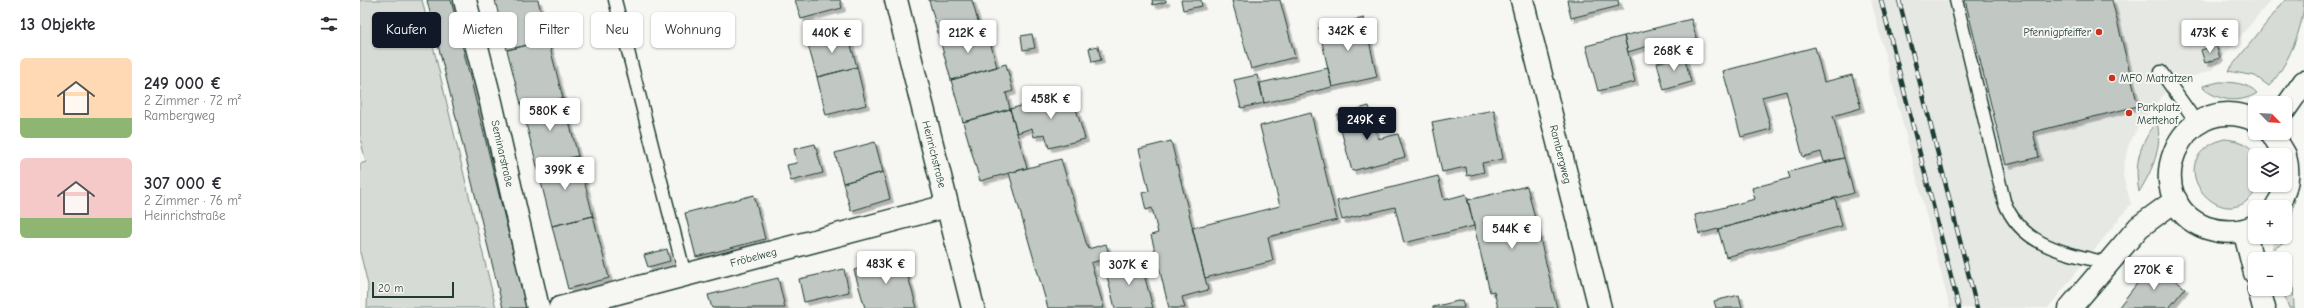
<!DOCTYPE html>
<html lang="de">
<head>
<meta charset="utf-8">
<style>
  body { margin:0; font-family:"Comic Neue",sans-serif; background:#f7f7f7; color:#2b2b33; height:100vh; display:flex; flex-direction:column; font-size:15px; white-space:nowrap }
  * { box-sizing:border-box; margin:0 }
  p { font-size:13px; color:#7c7c81 }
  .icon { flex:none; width:22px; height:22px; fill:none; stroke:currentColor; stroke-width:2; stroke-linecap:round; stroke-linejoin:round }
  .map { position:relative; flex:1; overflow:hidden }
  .sheet { display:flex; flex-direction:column; background:#fff; width:360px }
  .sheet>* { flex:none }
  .banner { position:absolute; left:12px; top:12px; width:380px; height:36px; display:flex; gap:8px }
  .needle { width:26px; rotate:114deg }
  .buttons { position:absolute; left:1888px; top:96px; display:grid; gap:8px }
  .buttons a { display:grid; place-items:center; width:44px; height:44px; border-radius:6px; background:#fff; box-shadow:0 1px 3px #0004; font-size:20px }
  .scale { position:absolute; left:12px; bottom:10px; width:82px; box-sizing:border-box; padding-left:4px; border:2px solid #1f3d34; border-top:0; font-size:11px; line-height:14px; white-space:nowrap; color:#1f3d34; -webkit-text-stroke:3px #f6f6f2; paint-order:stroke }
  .price { position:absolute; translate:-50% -34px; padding:0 9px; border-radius:4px; background:#fff; color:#222; font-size:13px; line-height:26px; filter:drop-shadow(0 1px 2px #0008) }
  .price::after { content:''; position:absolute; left:50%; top:24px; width:12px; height:9px; margin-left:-6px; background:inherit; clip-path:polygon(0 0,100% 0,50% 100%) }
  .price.current { background:#111827; color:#fff }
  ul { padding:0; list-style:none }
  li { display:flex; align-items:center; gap:12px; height:100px; padding:0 20px }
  li span { display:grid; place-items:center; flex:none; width:112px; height:80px; border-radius:6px; color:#555 }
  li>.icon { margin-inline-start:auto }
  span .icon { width:48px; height:48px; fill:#fffc; stroke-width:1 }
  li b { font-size:17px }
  h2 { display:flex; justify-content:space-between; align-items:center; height:48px; padding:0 20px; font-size:17px }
  .chip { padding:0 14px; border-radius:6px; background:#fff; box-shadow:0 1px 3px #0004; font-size:14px; line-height:36px }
  .chip.current { background:#111827; color:#fff }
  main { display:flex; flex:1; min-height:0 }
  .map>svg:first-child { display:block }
  .built { fill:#e6e8e4 }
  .green { fill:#d6dbd6; stroke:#7a8c85 }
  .building { fill:#c1c8c3; stroke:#1f3d34; filter:url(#shadow) }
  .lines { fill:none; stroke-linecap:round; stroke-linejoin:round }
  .lane-casing { stroke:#1f3d34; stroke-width:15 }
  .street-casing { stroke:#1f3d34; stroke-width:25 }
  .secondary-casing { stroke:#1f3d34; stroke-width:25 }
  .lane { stroke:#f6f6f2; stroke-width:12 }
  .street { stroke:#f6f6f2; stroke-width:22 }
  .secondary { stroke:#f6f6f2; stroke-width:22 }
  .rail-casing { stroke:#1f3d34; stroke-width:4.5 }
  .rail { stroke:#f6f6f2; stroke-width:3; stroke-dasharray:9; stroke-linecap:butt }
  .poi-dot { fill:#c8321e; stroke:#f6f6f2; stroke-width:1.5 }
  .labels { text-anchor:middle; stroke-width:4; stroke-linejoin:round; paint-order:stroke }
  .poi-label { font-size:11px; fill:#1f3d34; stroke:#f6f6f2; text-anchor:start }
  .street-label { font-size:11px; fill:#1f3d34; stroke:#f6f6f2 }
</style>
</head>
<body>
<main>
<section class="sheet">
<h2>13 Objekte<svg class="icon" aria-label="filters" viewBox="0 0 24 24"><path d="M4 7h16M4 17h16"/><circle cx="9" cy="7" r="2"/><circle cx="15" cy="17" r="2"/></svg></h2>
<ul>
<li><span style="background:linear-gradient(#ffd9b3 75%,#8fb573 0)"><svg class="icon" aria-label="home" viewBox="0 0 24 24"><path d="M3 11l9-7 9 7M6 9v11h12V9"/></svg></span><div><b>249 000 €</b><p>2 Zimmer · 72 m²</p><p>Rambergweg</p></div></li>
<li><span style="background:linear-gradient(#f6c9c9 75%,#8fb573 0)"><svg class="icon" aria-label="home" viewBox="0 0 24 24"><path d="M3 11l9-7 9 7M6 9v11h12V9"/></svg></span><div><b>307 000 €</b><p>2 Zimmer · 76 m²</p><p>Heinrichstraße</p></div></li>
</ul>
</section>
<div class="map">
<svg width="1944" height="308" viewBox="0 0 1944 308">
  <defs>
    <filter id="shadow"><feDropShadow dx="3.5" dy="3.5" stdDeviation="0" flood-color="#0004"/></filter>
  </defs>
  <rect width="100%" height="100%" fill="#f6f6f2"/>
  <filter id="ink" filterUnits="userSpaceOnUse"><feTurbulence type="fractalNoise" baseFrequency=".025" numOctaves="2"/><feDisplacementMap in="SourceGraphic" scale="8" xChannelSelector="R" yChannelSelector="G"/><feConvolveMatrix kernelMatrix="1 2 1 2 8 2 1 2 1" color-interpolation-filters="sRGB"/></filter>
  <g filter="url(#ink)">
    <path class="built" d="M 1511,0 L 1911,0 L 1852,70 L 1831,77 L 1807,91 L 1782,120 L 1768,146 L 1764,165 L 1763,176 L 1771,204 L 1688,308 L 1590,308 Z"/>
    <path class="green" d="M 0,0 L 62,0 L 136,308 L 7,308 L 8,285 L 0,252 L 0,164 L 6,162 L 0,138 Z
      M 1925,0 L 1944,0 C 1944,27 1927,67 1909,86 L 1895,76 L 1868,71 Z
      M 1859,82 C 1871,82 1889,83 1897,93 C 1880,104 1859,101 1844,89 L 1843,86 Z
      M 1797,122 C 1803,147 1792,171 1779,192 C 1774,164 1779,144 1797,122 Z
      M 1864,139 C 1877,140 1889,143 1896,155 L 1895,185 L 1899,185 C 1869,247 1792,161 1864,139 Z
      M 1935,199 L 1926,242 L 1913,249 L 1914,237 L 1925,237 L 1925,211 Z
      M 1925,263 L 1933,284 L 1934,308 L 1929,308 L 1922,289 L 1925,289 Z"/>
    <path class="building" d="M 67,0 L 91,0 L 167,308 L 143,308 Z
      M 135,0 L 178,0 L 188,40 L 147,50 Z
      M 435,0 L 480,0 L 482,8 L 441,19 Z
      M 569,0 L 612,0 L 620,29 L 580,40 Z
      M 792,0 L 806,0 L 806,2 L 793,5 Z
      M 821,0 L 841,0 L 842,6 L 823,10 Z
      M 877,0 L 920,0 L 935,57 L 891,69 L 872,1 Z
      M 1207,0 L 1258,0 L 1259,6 L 1211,18 Z
      M 1605,0 L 1752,0 L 1778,106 L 1673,132 L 1679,157 L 1646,165 Z
      M 1004,18 L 1017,77 L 972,87 L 959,28 Z
      M 1331,19 L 1338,44 L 1291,57 L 1288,46 L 1268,52 L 1264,36 Z
      M 626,27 L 637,67 L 591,80 L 580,40 Z
      M 487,31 L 497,67 L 457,77 L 447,41 Z
      M 672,34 L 675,48 L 663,50 L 661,36 Z
      M 1264,36 L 1275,82 L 1238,91 L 1226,46 Z
      M 188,40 L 203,98 L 162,108 L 147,50 Z
      M 1856,45 L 1860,58 L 1845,63 L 1841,50 Z
      M 738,46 L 741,60 L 732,62 L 729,48 Z
      M 1455,47 L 1464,82 L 1492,75 L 1501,108 L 1473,116 L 1484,158 L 1464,162 L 1461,152 L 1443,157 L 1426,91 L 1402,97 L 1411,129 L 1381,137 L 1363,71 Z
      M 1324,55 L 1331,82 L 1304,90 L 1297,63 Z
      M 646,64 L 653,91 L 646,93 L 650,109 L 603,122 L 591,80 Z
      M 497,67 L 506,105 L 466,115 L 457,77 Z
      M 968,68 L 972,87 L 904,103 L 900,83 Z
      M 897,75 L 904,103 L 881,108 L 874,80 Z
      M 711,92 L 725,139 L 689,148 L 685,134 L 674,137 L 672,128 L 657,133 L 650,109 Z
      M 203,98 L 218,156 L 177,166 L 162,108 Z
      M 1009,106 L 1018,139 L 1038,134 L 1045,157 L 992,171 L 977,115 Z
      M 650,109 L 667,168 L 620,181 L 603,122 Z
      M 1134,110 L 1143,159 L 1122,163 L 1124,172 L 1107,176 L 1106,167 L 1082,172 L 1072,122 Z
      M 951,113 L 977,220 L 908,237 L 913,261 L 845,278 L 832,228 L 920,206 L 900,126 Z
      M 811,141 L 848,290 L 822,297 L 825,308 L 809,308 L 791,235 L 798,233 L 792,208 L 786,210 L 782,193 L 789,191 L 779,149 Z
      M 515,142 L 523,172 L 483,183 L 475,153 Z
      M 455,144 L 463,173 L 431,181 L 427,165 L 437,163 L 434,149 Z
      M 218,156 L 233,216 L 192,226 L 177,166 Z
      M 1484,158 L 1494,193 L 1339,234 L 1335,215 L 1395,199 L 1392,188 L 1430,178 L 1428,172 Z
      M 701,159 L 728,249 L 746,244 L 750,257 L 731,263 L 744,308 L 688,308 L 649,173 Z
      M 523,172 L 530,199 L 491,211 L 483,183 Z
      M 1078,176 L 1084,200 L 1106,194 L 1114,226 L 1044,243 L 1035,207 L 982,220 L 977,201 Z
      M 1167,186 L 1197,308 L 1138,308 L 1134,291 L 1130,292 L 1114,226 L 1108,200 Z
      M 394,195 L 405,239 L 336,257 L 325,213 Z
      M 1475,198 L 1482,226 L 1366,257 L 1358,229 Z
      M 233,216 L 249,278 L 208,289 L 192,226 Z
      M 307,249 L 310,261 L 288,267 L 284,255 Z
      M 542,256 L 557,308 L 505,308 L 494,270 Z
      M 780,259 L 793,308 L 755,308 L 745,268 Z
      M 1793,263 L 1825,288 L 1809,308 L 1758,308 Z
      M 484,269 L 489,292 L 444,302 L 439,279 Z
      M 418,278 L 425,308 L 352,308 L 348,295 Z
      M 1379,295 L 1382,308 L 1356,308 L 1354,301 Z
      M 1102,300 L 1104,308 L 1073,308 L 1073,307 Z"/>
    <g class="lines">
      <g class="lane-casing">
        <path id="lane" d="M 255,0 L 325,275
          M 1596,0 L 1644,201 C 1661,246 1705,253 1747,263
          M 1801,72 L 1837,123"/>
      </g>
      <g class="street-casing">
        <g id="street">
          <path id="s1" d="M 105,0 L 131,102 L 178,308"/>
          <path id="s2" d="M 536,0 L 613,308"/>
          <path id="s3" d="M 1162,0 L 1240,308"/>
          <path id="s4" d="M 200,308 L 587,206"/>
          <path d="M 1710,308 L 1779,227 L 1816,200"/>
        </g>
      </g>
      <g class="secondary-casing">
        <path id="secondary" d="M 1925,109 L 1944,82
          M 1895,120 C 1817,87 1775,202 1847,228 C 1863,233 1880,233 1895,226
          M 1912,133 L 1925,155
          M 1916,207 C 1927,191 1930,174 1925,156
          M 1884,230 L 1895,273
          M 1899,289 L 1904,308"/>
      </g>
      <use href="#lane" class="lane"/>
      <use href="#street" class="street"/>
      <use href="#secondary" class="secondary"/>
      <g class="rail-casing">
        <path id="rail" d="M 1521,0 L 1599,308
          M 1539,0 L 1617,308"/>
      </g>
      <use href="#rail" class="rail"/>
    </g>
  </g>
  <g class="poi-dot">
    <circle cx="1739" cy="32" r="4"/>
    <circle cx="1752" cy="78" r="4"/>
    <circle cx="1769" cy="113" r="4"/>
  </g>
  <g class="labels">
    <g class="poi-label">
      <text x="1731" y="36" text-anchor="end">Pfennigpfeiffer</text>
      <text x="1760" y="82">MFO Matratzen</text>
      <text x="1777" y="111">Parkplatz<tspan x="1777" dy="13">Mettehof</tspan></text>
    </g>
    <g class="street-label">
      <text dy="4" stroke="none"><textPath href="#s1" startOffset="158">Seminarstraße</textPath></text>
      <text dy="4" stroke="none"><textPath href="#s2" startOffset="159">Heinrichstraße</textPath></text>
      <text dy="4" stroke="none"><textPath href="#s3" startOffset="159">Rambergweg</textPath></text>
      <text dy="4" stroke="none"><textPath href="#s4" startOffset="200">Fröbelweg</textPath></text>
    </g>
  </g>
</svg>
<div class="buttons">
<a><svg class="needle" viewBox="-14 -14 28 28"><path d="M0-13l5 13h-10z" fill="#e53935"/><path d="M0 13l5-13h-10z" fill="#7c7c81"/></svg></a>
<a><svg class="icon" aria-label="layers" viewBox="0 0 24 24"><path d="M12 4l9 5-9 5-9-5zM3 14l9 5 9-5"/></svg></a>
<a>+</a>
<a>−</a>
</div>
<div class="scale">20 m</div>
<b class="price" style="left:988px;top:52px">342K €</b>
<b class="price" style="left:472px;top:54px">440K €</b>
<b class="price" style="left:608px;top:54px">212K €</b>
<b class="price" style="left:1850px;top:54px">473K €</b>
<b class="price" style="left:1314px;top:72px">268K €</b>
<b class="price" style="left:691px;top:120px">458K €</b>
<b class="price" style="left:190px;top:132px">580K €</b>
<b class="price current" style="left:1007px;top:141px">249K €</b>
<b class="price" style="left:205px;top:191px">399K €</b>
<b class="price" style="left:1152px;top:250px">544K €</b>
<b class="price" style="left:526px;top:285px">483K €</b>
<b class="price" style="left:769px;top:286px">307K €</b>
<b class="price" style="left:1794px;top:291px">270K €</b>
<div class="banner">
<a class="chip current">Kaufen</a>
<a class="chip">Mieten</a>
<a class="chip">Filter</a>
<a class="chip">Neu</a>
<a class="chip">Wohnung</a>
</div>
</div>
</main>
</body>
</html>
